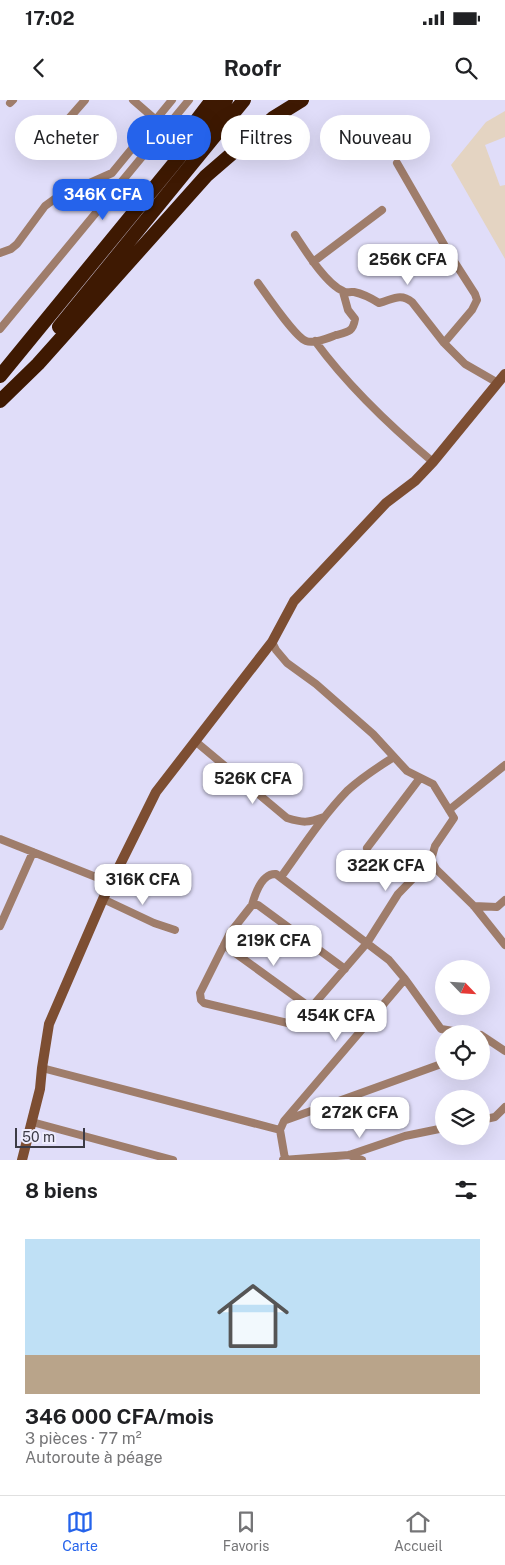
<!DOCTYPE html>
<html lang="fr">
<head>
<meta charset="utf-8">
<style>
  body { margin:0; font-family:"Public Sans",sans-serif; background:#f2f2f2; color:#202124; height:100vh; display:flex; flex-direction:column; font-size:19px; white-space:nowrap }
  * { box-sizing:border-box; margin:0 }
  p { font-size:16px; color:#757577 }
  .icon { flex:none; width:28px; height:28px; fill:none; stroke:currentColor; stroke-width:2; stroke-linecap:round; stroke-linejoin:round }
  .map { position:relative; height:1060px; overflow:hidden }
  .side { display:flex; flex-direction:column; background:#fff; flex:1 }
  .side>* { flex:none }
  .guide { position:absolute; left:15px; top:15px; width:475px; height:45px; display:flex; gap:10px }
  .needle { width:32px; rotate:115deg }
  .fabs { position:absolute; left:435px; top:860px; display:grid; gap:10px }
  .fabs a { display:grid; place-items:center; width:55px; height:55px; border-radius:50%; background:#fff; box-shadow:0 5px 20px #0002; font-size:25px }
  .scale { position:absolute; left:15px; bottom:12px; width:70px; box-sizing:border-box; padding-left:5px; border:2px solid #3c3b46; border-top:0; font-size:14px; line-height:18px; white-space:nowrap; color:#3c3b46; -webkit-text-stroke:4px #eeecfd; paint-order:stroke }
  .price { position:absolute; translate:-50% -42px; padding:0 11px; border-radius:10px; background:#fff; color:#222; font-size:16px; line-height:32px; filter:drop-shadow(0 1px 2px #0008) }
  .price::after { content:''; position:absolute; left:50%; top:30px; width:15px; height:11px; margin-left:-8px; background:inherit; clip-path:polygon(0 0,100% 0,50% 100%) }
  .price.active { background:#2563eb; color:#fff }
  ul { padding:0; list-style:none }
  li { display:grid; align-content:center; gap:10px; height:265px; padding:0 25px }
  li+li { border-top:1px solid #e0e0e0 }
  li span { display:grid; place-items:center; height:155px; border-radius:0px; color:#555 }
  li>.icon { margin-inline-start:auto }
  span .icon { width:90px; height:90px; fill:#fffc; stroke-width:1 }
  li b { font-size:21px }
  h2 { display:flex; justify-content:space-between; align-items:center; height:60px; padding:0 25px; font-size:21px }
  .pill { padding:0 18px; border-radius:22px; background:#fff; box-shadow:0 5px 20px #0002; font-size:18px; line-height:45px }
  .pill.active { background:#2563eb; color:#fff }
  .status { display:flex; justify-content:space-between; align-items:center; height:35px; padding:0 25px; background:#fff; direction:ltr }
  .status svg { height:14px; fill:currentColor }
  header { display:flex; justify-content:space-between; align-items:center; height:65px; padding:0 25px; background:#fff; font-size:22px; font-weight:700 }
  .tabs { display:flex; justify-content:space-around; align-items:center; height:70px; border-top:1px solid #e0e0e0; background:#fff; font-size:14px; color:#757577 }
  .tabs a { display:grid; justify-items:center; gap:2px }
  .tabs .active { color:#2563eb }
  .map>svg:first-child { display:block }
  .commercial { fill:#e4d4c2 }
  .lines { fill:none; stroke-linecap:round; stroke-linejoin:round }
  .street { stroke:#9f7d6b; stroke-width:8 }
  .secondary { stroke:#7d4e32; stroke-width:10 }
  .highway { stroke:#3e1902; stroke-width:14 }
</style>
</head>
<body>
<div class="status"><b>17:02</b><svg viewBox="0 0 49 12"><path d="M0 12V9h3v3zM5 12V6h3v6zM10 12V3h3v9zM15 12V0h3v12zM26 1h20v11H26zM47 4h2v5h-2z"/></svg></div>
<header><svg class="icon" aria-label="back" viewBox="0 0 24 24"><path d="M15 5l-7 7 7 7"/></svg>Roofr<svg class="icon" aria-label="search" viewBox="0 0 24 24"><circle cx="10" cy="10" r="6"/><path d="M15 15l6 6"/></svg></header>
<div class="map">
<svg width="505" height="1060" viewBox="0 0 505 1060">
  <rect width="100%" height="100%" fill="#e0ddf9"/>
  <path class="commercial" d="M 505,11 L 505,37 L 485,45 L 500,86 L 505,85 L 505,159 L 451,65 L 486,22 Z"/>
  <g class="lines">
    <path class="street" d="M 133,0 L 156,20
      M 10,3 L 13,0
      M 43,48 L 85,0
      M 397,63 L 450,155 L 475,194 L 477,200 L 472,210 L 444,243
      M 295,135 C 305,150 326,184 343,191 C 346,193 351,192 354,192 C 364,194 371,198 379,203 C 392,200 400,192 412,202 L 444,243 L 465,264 L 498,283
      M 0,153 L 11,149 L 17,144 L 45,106 L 56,98 L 112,73 L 172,0
      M 313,162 L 382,110
      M 258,183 C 266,194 295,237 306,241 C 314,244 328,238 336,235 C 348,232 353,232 355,219 L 348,210 L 343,192
      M 0,229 L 189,0
      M 315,241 C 348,286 390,326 433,362
      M 272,542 L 276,550 L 287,563 L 316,584 L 373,634 L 407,671 L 433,684 L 454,718 L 435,746 L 431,760 L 436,769 L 474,806 L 505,845
      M 195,641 L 287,718 C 303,723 308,723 324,717
      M 449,710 L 505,665
      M 0,739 L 111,783
      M 367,748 L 420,678
      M 281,777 C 302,748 322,717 347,691 C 361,678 378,667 394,657
      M 103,799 L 154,823 L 175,830
      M 252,805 C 255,794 262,773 276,774 L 389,860 L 405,879 L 441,929 L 472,934
      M 474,806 L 497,807 L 505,800
      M 0,826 L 33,752
      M 224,845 L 311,908
      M 345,869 L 258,805 L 252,805 L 230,833 L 200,893 L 201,900 L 204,903 L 296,925 L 367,843 L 398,794 L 431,760
      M 481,935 L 505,951
      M 42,968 L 280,1030
      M 286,1020 L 444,963
      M 481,1020 L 495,1017 L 505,1007
      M 32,1022 L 173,1060
      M 349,1055 L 362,1060
      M 285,1059 L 280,1030 L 284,1021 L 405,879
      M 283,1060 L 349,1055 L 405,1036 L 444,1028"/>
    <path class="secondary" d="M 22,1060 L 40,989 L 42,968 L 49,924 L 103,799 L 156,692 L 272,542 L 294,501 L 386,403 L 415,381 L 433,362 L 505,274"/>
    <path class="highway" d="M 176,47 L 212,0
      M 59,227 L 244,0
      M 0,276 L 226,0
      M 0,301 L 38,264 L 206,76 L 273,18 L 302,0"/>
  </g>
</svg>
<div class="fabs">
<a><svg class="needle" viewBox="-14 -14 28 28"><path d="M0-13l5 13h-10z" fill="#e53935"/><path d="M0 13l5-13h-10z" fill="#757577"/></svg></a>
<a><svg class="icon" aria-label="locate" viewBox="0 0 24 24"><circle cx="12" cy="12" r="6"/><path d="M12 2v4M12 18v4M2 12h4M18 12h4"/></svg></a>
<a><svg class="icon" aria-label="layers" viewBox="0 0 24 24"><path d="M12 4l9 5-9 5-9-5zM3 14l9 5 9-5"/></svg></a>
</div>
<div class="scale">50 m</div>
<b class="price active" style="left:103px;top:121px">346K CFA</b>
<b class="price" style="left:408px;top:186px">256K CFA</b>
<b class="price" style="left:253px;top:705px">526K CFA</b>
<b class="price" style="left:386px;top:792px">322K CFA</b>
<b class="price" style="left:143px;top:806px">316K CFA</b>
<b class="price" style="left:274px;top:867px">219K CFA</b>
<b class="price" style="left:336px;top:942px">454K CFA</b>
<b class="price" style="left:360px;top:1039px">272K CFA</b>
<div class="guide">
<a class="pill">Acheter</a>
<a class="pill active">Louer</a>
<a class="pill">Filtres</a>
<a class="pill">Nouveau</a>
</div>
</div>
<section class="side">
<h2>8 biens<svg class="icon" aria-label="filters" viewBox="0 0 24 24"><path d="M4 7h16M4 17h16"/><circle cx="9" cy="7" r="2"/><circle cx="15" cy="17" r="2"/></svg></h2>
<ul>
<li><span style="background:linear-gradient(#bfe0f5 75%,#b9a48a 0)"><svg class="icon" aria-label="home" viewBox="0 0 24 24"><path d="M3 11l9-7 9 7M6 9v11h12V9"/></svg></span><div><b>346 000 CFA/mois</b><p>3 pièces · 77 m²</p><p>Autoroute à péage</p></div></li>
</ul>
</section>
<nav class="tabs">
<a class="active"><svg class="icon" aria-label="map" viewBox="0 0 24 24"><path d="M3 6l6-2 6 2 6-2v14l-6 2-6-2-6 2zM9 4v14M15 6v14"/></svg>Carte</a>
<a><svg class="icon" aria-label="saved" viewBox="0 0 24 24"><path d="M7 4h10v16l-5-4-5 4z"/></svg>Favoris</a>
<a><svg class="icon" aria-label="home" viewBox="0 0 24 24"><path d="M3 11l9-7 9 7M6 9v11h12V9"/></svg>Accueil</a>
</nav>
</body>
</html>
